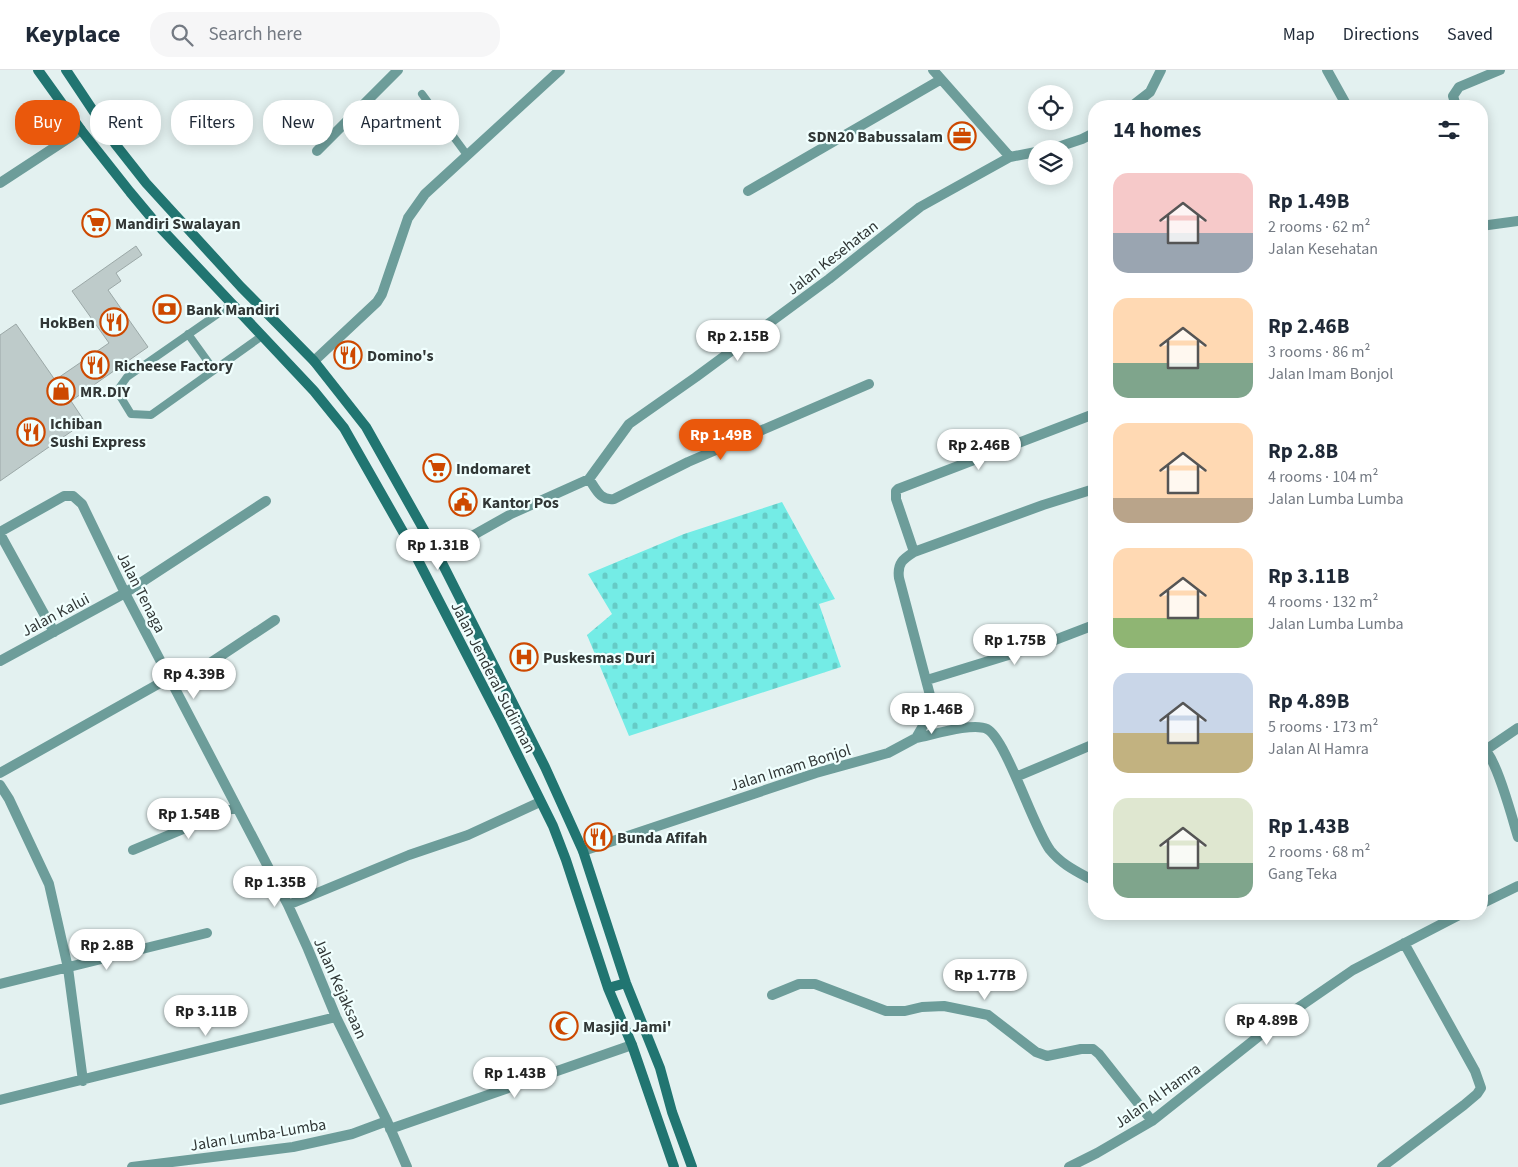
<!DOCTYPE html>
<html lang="en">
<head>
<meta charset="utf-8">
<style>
  body { margin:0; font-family:"Source Sans 3",sans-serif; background:#f6f6f7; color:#1f2937; height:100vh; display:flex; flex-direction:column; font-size:19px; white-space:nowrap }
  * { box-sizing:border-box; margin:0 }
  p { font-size:16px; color:#747a83 }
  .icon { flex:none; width:28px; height:28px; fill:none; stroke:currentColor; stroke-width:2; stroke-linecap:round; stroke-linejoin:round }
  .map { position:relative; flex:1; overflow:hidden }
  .sheet { position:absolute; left:1088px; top:30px; width:400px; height:820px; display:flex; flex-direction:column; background:#fff; border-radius:20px; box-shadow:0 2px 12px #0003 }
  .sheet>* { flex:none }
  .hud { position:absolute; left:15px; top:30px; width:475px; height:45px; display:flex; gap:10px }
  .tools { position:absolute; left:1028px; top:15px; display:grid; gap:10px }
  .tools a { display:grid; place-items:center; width:45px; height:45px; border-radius:50%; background:#fff; box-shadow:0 2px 12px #0003; font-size:25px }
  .price { position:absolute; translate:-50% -42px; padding:0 11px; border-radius:18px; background:#fff; color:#222; font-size:16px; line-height:32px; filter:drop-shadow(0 1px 2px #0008) }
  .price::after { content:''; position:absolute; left:50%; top:30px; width:15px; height:11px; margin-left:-8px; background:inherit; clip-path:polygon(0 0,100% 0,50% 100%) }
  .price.selected { background:#ea580c; color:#fff }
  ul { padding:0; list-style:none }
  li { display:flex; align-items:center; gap:15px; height:125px; padding:0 25px }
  li span { display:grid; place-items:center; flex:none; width:140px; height:100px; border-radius:15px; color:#555 }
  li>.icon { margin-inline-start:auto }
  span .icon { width:60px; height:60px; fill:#fffc; stroke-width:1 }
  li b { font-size:21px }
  h2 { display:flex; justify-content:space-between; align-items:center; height:60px; padding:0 25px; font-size:21px }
  .tag { padding:0 18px; border-radius:20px; background:#fff; box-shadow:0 2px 12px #0003; font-size:18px; line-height:45px }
  .tag.selected { background:#ea580c; color:#fff }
  header { display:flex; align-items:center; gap:30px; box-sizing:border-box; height:70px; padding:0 25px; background:#fff; border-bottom:1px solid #e0e1e3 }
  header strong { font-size:24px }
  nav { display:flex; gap:28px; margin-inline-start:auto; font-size:18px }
  .search { width:350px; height:45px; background:#f6f6f7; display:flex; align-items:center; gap:12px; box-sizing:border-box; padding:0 18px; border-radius:20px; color:#747a83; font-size:19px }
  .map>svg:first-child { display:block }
  .cemetery { fill:url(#cemetery-stones) }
  .building { fill:#becbca; stroke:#9ba8a7 }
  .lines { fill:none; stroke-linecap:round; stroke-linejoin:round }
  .lane { stroke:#6d9d9a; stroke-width:8 }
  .street { stroke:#6d9d9a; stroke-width:10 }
  .secondary { stroke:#217571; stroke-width:10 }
  .labels { text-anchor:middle; stroke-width:4.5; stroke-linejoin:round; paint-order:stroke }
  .poi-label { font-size:16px; font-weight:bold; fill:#313736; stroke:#f0fffe; text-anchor:start }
  .street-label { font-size:16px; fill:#313736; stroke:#f0fffe }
</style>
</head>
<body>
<header>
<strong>Keyplace</strong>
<div class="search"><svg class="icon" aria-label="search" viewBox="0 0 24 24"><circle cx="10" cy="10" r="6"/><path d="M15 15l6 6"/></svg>Search here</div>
<nav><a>Map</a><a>Directions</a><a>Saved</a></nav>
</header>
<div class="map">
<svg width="1518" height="1097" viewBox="0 0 1518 1097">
  <defs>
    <pattern id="cemetery-stones" width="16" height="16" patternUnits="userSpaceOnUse" patternTransform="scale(1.25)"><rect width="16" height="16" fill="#74ece6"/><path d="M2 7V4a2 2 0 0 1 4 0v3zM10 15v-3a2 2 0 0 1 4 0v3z" fill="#65cbc6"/></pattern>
  </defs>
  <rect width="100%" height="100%" fill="#e3f1f0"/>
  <path class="cemetery" d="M 782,432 L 835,529 L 819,534 L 841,597 L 629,666 L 587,565 L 612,544 L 588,504 L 684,464 Z"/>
  <path class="building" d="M 136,176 L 142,185 L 116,203 L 121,211 L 108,220 L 148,277 L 71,331 L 85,352 L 0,411 L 0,265 L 16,254 L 55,310 L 109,273 L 72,221 Z"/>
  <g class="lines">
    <path class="lane" d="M 422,24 L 467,85
      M 232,234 L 127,307 L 117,321 L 131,344 L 151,345 L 262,266
      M 188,264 L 214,300"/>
    <path class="street" d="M 933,0 L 1010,87
      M 1327,0 L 1347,36
      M 1132,36 L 1150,22 L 1161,0
      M 1456,36 L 1453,26 L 1459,17 L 1500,0
      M 1052,79 L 1082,69 L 1094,63
      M 317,81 L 398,0
      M 0,113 L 81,60
      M 748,121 L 940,10
      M 1481,156 L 1518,151
      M 314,291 L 377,232 L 382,224 L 408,148 L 425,124 L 560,0
      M 589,409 C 596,419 600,431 614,429 L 688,392 L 869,314
      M 0,462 L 64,426 L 73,426 L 82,434 L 125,523 L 288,835
      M 0,464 L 54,562
      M 914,482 L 896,429 L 896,421 L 898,419 L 1094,344
      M 438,485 L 511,444 L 589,409 L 629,354 L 696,307 L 829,209 L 920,137 L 1010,87 L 1036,82
      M 0,591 L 125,523 L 266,431
      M 927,610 L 1047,573 L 1094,555
      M 174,617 L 275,550
      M 916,668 C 932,665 973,652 987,659 C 1006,669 1033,757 1050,780 C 1062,795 1078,802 1094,811
      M 1481,676 C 1496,684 1512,748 1518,767
      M 1487,679 L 1518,658
      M 0,703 L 169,608
      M 1016,707 L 1094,674
      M 0,715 L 9,729 L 49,814 L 68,898 L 83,1011
      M 133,780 L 236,737
      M 583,781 L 816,703 L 888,683 L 916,668 L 927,649 L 931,629 L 899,508 C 897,493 903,489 914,482 L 1043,435 L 1094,419
      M 1481,834 L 1518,816
      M 0,914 L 207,863
      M 772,925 L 799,914 L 815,914 L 886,941 L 905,941 L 922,937 L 944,936 L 988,945 L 1036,982 L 1047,986 L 1081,979 L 1093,979 L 1099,984 L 1152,1051
      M 0,1030 L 336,947
      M 390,1059 L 632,975
      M 132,1097 L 293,1077 L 352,1064 L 387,1051
      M 407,1097 L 387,1051 L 336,947 L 308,879 L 288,835 L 409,785 L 468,765 L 540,732
      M 1069,1097 L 1097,1083 L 1152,1051 L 1273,955 L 1353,900 L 1461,844
      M 1382,1097 L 1464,1035 L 1477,1024 L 1481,1018 L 1475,1001 L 1404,873"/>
    <path class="secondary" d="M 38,0 L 81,60 L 130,122 L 155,152 L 314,321 L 344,358 L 406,467 L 501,651 L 553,756 L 566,790 L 608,918 L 632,975 L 674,1097
      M 66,0 L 116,75 L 146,113 L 241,217 L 314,291 L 366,357 L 438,485 L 545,697 L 583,781 L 626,913 L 660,998 L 672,1042 L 692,1097
      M 608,918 L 626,913"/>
  </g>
  <defs>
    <g id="office-ring" transform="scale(1.4375)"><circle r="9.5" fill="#f0fffe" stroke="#cd4900" stroke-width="1.5"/><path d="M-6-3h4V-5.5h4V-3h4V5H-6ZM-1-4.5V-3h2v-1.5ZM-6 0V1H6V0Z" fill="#cd4900"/></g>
    <g id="supermarket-ring" transform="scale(1.4375)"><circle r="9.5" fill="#f0fffe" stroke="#cd4900" stroke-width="1.5"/><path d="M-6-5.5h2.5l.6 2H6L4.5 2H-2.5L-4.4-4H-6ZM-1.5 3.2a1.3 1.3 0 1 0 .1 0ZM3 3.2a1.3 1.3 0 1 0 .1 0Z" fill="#cd4900"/></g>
    <g id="bank-ring" transform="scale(1.4375)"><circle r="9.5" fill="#f0fffe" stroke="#cd4900" stroke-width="1.5"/><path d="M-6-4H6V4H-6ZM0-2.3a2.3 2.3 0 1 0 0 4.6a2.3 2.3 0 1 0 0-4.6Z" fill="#cd4900"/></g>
    <g id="restaurant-ring" transform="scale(1.4375)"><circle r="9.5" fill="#f0fffe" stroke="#cd4900" stroke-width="1.5"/><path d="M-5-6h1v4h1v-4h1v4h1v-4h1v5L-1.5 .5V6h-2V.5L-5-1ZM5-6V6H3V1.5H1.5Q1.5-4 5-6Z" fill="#cd4900"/></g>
    <g id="shop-ring" transform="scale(1.4375)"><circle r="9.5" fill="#f0fffe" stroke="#cd4900" stroke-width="1.5"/><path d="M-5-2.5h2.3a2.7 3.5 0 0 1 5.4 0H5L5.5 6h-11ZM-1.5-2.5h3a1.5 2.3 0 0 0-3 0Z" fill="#cd4900"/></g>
    <g id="civic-ring" transform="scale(1.4375)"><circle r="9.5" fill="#f0fffe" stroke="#cd4900" stroke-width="1.5"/><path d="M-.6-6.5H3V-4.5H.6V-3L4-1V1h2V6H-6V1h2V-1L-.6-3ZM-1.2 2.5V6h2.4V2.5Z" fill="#cd4900"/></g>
    <g id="hospital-ring" transform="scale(1.4375)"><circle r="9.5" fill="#f0fffe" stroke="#cd4900" stroke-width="1.5"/><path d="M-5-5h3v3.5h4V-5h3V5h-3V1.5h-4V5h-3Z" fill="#cd4900"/></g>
    <g id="mosque-ring" transform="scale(1.4375)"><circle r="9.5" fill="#f0fffe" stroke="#cd4900" stroke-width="1.5"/><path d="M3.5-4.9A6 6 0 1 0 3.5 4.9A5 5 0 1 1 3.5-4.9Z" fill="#cd4900"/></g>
  </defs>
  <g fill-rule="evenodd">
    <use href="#office-ring" x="962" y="66"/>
    <use href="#supermarket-ring" x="96" y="153"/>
    <use href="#bank-ring" x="167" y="239"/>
    <use href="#restaurant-ring" x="114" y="252"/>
    <use href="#restaurant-ring" x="348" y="285"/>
    <use href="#restaurant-ring" x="95" y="295"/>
    <use href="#shop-ring" x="61" y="321"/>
    <use href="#restaurant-ring" x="31" y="362"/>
    <use href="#supermarket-ring" x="437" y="398"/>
    <use href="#civic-ring" x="463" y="432"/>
    <use href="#hospital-ring" x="524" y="587"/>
    <use href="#restaurant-ring" x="598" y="767"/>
    <use href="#mosque-ring" x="564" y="956"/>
  </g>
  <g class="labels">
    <g class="poi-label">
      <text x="943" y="72" text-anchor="end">SDN20 Babussalam</text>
      <text x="115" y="159">Mandiri Swalayan</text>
      <text x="186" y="245">Bank Mandiri</text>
      <text x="95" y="258" text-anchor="end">HokBen</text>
      <text x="367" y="291">Domino's</text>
      <text x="114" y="301">Richeese Factory</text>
      <text x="80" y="327">MR.DIY</text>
      <text x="50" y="359">Ichiban<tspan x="50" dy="18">Sushi Express</tspan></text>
      <text x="456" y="404">Indomaret</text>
      <text x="482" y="438">Kantor Pos</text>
      <text x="543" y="593">Puskesmas Duri</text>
      <text x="617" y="773">Bunda Afifah</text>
      <text x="583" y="962">Masjid Jami'</text>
    </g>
    <g class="street-label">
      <text transform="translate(832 187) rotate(-38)" y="6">Jalan Kesehatan</text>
      <text transform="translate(142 522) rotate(63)" y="6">Jalan Tenaga</text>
      <text transform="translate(55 544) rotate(-28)" y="6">Jalan Kalui</text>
      <text transform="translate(494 607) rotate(63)" y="6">Jalan Jenderal Sudirman</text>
      <text transform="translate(790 697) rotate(-17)" y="6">Jalan Imam Bonjol</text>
      <text transform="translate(341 918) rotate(66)" y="6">Jalan Kejaksaan</text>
      <text transform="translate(1157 1025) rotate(-35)" y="6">Jalan Al Hamra</text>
      <text transform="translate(258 1064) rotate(-9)" y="6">Jalan Lumba-Lumba</text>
    </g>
  </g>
</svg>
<div class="tools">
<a><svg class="icon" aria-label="locate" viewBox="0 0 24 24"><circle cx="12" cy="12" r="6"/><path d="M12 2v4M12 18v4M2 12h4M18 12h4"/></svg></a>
<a><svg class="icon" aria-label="layers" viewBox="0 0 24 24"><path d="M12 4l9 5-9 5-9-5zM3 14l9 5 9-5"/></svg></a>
</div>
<b class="price" style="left:738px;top:292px">Rp 2.15B</b>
<b class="price selected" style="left:721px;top:391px">Rp 1.49B</b>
<b class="price" style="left:979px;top:401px">Rp 2.46B</b>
<b class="price" style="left:438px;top:501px">Rp 1.31B</b>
<b class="price" style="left:1015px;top:596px">Rp 1.75B</b>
<b class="price" style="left:194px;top:630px">Rp 4.39B</b>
<b class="price" style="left:932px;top:665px">Rp 1.46B</b>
<b class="price" style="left:189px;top:770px">Rp 1.54B</b>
<b class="price" style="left:275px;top:838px">Rp 1.35B</b>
<b class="price" style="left:107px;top:901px">Rp 2.8B</b>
<b class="price" style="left:985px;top:931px">Rp 1.77B</b>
<b class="price" style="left:206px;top:967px">Rp 3.11B</b>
<b class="price" style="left:1267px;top:976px">Rp 4.89B</b>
<b class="price" style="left:515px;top:1029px">Rp 1.43B</b>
<div class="hud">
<a class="tag selected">Buy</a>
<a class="tag">Rent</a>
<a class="tag">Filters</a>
<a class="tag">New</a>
<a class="tag">Apartment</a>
</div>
<section class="sheet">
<h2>14 homes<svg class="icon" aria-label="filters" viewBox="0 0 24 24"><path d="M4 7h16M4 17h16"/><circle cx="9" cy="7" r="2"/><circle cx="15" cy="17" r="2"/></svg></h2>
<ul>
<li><span style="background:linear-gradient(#f6c9c9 60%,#9aa5b1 0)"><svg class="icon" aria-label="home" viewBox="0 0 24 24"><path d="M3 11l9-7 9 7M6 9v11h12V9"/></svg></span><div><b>Rp 1.49B</b><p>2 rooms · 62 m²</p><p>Jalan Kesehatan</p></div></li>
<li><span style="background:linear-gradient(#ffd9b3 65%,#7fa58c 0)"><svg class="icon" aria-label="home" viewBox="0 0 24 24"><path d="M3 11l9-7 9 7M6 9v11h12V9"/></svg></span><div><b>Rp 2.46B</b><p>3 rooms · 86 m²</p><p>Jalan Imam Bonjol</p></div></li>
<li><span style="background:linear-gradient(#ffd9b3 75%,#b9a48a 0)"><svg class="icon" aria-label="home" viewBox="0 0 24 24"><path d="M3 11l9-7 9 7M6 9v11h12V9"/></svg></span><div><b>Rp 2.8B</b><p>4 rooms · 104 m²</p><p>Jalan Lumba Lumba</p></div></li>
<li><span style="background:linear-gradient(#ffd9b3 70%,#8fb573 0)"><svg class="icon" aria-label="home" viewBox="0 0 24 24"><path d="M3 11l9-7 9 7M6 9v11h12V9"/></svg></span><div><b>Rp 3.11B</b><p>4 rooms · 132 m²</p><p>Jalan Lumba Lumba</p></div></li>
<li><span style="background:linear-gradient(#c9d6e8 60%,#c2b280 0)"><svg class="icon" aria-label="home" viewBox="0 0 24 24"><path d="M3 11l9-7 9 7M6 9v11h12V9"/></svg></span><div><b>Rp 4.89B</b><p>5 rooms · 173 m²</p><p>Jalan Al Hamra</p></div></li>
<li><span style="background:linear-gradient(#dfe7d0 65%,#7fa58c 0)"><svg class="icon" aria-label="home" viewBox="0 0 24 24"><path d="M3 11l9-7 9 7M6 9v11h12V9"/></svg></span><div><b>Rp 1.43B</b><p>2 rooms · 68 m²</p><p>Gang Teka</p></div></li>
</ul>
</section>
</div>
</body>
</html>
